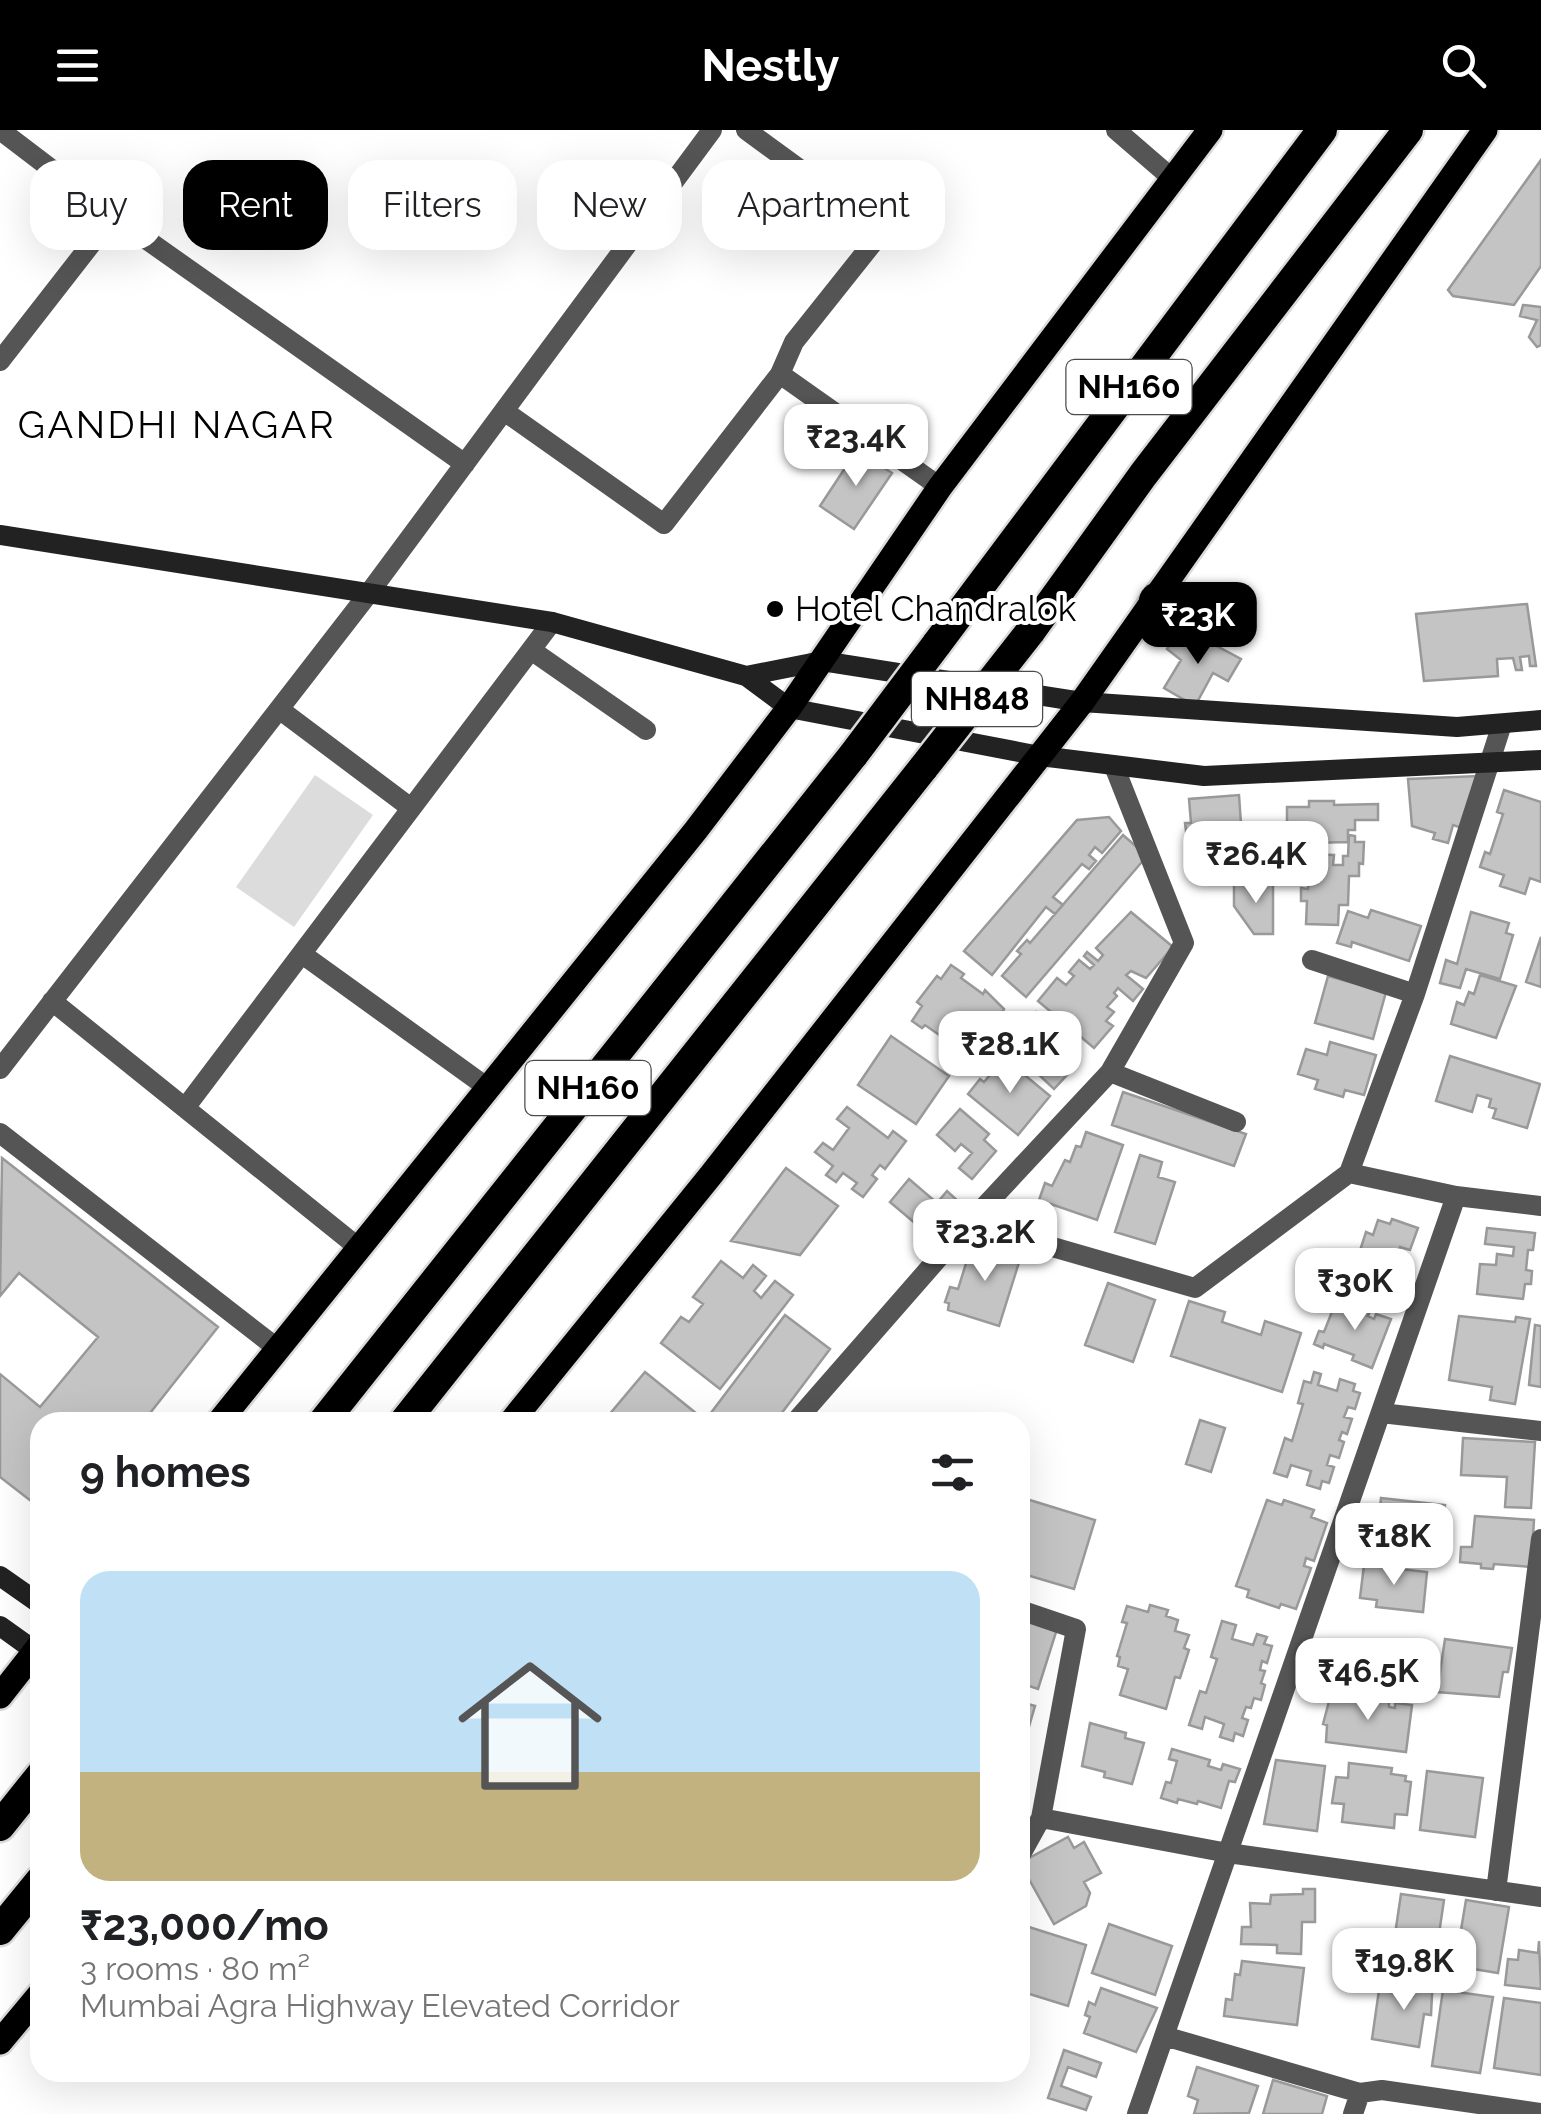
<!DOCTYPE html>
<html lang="en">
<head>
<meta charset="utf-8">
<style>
  body { margin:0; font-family:Raleway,sans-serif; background:#f6f6f6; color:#202124; height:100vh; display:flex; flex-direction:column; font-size:38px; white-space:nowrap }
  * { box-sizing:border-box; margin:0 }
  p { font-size:32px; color:#757577 }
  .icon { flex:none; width:55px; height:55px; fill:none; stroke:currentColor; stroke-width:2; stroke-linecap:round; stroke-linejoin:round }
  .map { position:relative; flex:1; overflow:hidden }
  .details { position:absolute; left:30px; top:1282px; width:1000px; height:670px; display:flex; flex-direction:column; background:#fff; border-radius:30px; box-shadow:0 10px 40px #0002 }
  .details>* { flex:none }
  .hud { position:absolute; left:30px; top:30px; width:1000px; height:90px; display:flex; gap:20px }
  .price { position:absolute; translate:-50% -85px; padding:0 22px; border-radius:20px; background:#fff; color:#222; font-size:32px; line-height:65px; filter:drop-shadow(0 2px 5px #0008) }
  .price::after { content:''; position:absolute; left:50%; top:60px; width:30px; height:22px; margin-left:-15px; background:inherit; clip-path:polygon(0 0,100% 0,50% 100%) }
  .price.selected { background:#000; color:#fff }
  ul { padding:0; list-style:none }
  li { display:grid; align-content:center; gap:20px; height:530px; padding:0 50px }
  li span { display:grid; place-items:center; height:310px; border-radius:30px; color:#555 }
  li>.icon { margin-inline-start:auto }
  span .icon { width:180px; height:180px; fill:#fffc; stroke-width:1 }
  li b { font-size:42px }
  h2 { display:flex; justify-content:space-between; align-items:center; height:120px; padding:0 50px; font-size:42px }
  .chip { padding:0 35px; border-radius:30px; background:#fff; box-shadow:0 10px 40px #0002; font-size:35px; line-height:90px }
  .chip.selected { background:#000; color:#fff }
  header { display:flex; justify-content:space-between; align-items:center; height:130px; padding:0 50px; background:#000; color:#fff; font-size:45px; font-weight:700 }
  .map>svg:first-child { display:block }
  .green { fill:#dcdcdc }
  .building { fill:#c4c4c4; stroke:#999; stroke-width:2.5 }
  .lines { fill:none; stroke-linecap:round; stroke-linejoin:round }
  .primary-casing { stroke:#dbdbdb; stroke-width:30 }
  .highway-casing { stroke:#dbdbdb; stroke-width:35 }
  .street { stroke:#555; stroke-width:20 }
  .secondary { stroke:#222; stroke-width:20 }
  .primary { stroke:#000; stroke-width:25 }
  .highway { stroke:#000; stroke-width:30 }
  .highway-bridge-casing { stroke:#dbdbdb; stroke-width:35; stroke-linecap:butt }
  .highway-bridge { stroke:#000; stroke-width:30 }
  .poi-dot { fill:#000; stroke:#fff; stroke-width:4 }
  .labels { text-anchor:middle; stroke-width:8; stroke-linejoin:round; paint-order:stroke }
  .shield { fill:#fff; stroke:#4c4c4c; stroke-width:2.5 }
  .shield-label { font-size:32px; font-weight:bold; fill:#000 }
  .poi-label { font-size:35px; fill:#000; stroke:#fff; text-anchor:start }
  .neighbourhood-label { font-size:38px; letter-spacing:2.5px; fill:#000; stroke:#fff }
</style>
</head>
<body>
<header><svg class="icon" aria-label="menu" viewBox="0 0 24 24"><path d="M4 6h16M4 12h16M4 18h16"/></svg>Nestly<svg class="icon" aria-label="search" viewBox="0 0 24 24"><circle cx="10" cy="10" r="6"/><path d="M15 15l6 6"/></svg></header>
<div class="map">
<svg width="1541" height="1984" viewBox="0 0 1541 1984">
  <rect width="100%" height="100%" fill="#fff"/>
  <path class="green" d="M 315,645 L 373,685 L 294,797 L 236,757 Z"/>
  <path class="building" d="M 1541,30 L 1541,136 L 1514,175 L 1453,166 L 1448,160 Z
    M 1523,175 L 1541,177 L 1541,215 L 1537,217 L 1529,207 L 1537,190 L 1520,186 Z
    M 857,320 L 892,343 L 854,399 L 820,376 Z
    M 1527,474 L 1536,536 L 1530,536 L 1529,526 L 1520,527 L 1522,540 L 1516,540 L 1513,528 L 1497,529 L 1498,546 L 1424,551 L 1416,484 Z
    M 1177,504 L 1191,513 L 1196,505 L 1241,529 L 1228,551 L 1213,543 L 1195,576 L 1164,558 L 1181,530 L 1167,519 Z
    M 1477,646 L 1462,698 L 1453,695 L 1448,713 L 1433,709 L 1435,703 L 1412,696 L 1408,649 Z
    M 1504,660 L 1541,672 L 1541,752 L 1530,748 L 1525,764 L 1500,756 L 1504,745 L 1480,737 L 1485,722 L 1490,724 L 1503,684 L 1497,682 Z
    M 1239,665 L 1243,723 L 1199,727 L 1198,715 L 1192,715 L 1192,708 L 1187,709 L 1185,693 L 1191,693 L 1189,669 Z
    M 1309,671 L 1334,671 L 1334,675 L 1378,674 L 1378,690 L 1355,690 L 1355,700 L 1348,700 L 1348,712 L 1266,714 L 1265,695 L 1287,695 L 1287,677 L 1309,677 Z
    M 1109,687 L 1121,701 L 1102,723 L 1095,717 L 1089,725 L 1096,731 L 1089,739 L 1082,734 L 1053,767 L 1063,775 L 1055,784 L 1046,777 L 992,845 L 964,821 L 1077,690 Z
    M 1123,705 L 1147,726 L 1026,867 L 1002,846 L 1021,824 L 1017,821 L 1027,810 L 1030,813 Z
    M 1349,705 L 1355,706 L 1355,712 L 1364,712 L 1363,734 L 1359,733 L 1359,746 L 1349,746 L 1348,775 L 1339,775 L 1338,795 L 1306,794 L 1307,771 L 1301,771 L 1301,758 L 1308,759 L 1309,738 L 1303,738 L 1303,724 L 1334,725 L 1333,735 L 1343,735 L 1343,726 L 1348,726 Z
    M 1234,753 L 1273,753 L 1273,804 L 1254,804 L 1234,776 Z
    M 1371,780 L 1421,796 L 1409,831 L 1352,812 L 1351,817 L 1337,813 L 1348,781 L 1368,788 Z
    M 1131,782 L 1173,817 L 1146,848 L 1131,841 L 1126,845 L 1143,859 L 1133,871 L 1118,858 L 1114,863 L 1117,866 L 1107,877 L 1114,882 L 1106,891 L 1113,896 L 1094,918 L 1038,871 L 1057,848 L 1066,855 L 1074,846 L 1069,842 L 1079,830 L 1090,839 L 1094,835 L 1084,826 L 1087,822 L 1098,831 L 1103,825 L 1096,818 Z
    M 1471,782 L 1509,793 L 1506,803 L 1513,805 L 1500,849 L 1466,839 L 1460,858 L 1440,853 L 1446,830 L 1457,834 Z
    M 1541,807 L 1541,857 L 1526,852 Z
    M 951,835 L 964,844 L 961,848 L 983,864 L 985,860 L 1004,879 L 996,894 L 1000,898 L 984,919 L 970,909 L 958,926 L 944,916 L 948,911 L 925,895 L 922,898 L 912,891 L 922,876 L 917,872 L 937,846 L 941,849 Z
    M 1480,845 L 1516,856 L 1496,908 L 1451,894 L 1457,872 L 1464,875 L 1469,862 L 1474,864 Z
    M 1328,846 L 1386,862 L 1373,909 L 1315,893 Z
    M 1036,882 L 1061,904 L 1053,912 L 1061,920 L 1059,922 L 1063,926 L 1066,923 L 1078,933 L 1054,959 L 1037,943 L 1043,936 L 1036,930 L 1032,934 L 1012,918 L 1032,896 L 1027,892 Z
    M 891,906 L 949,946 L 916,994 L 858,955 Z
    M 1330,912 L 1376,925 L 1364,965 L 1345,960 L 1343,967 L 1315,959 L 1318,950 L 1298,944 L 1306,919 L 1327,925 Z
    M 1450,926 L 1540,954 L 1527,998 L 1493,988 L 1496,979 L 1489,977 L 1491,969 L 1477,965 L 1472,982 L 1436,971 Z
    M 1004,928 L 1050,966 L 1018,1005 L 968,964 L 980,949 L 984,952 Z
    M 1123,962 L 1246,1004 L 1234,1036 L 1112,995 Z
    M 847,977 L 888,1008 L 893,1001 L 906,1011 L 885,1039 L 880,1035 L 872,1045 L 877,1049 L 863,1067 L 852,1059 L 857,1053 L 843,1043 L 836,1052 L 826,1045 L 833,1036 L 815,1022 L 823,1013 L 833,1020 L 849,998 L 837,989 Z
    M 960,979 L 989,1004 L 984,1010 L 996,1021 L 972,1049 L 959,1038 L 972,1023 L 961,1014 L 955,1021 L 937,1005 Z
    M 1086,1002 L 1123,1015 L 1097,1090 L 1039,1070 L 1045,1053 L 1052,1056 L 1065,1030 L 1070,1032 L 1076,1016 L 1081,1017 Z
    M 1140,1025 L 1162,1032 L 1158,1047 L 1175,1052 L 1155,1114 L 1115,1102 Z
    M 2,1028 L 218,1197 L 143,1292 L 40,1292 L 40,1378 L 0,1347 L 0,1244 L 40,1277 L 98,1207 L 19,1143 L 0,1166 Z
    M 786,1038 L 838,1076 L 800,1125 L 731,1111 Z
    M 909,1049 L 937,1073 L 947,1061 L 958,1071 L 929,1105 L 890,1072 Z
    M 1392,1089 L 1418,1098 L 1410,1120 L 1400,1117 L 1393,1138 L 1402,1140 L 1393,1169 L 1378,1164 L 1381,1155 L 1369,1152 L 1367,1155 L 1355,1152 L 1353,1160 L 1338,1156 L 1348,1127 L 1357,1130 L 1366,1102 L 1373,1105 L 1378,1090 L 1390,1094 Z
    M 1487,1098 L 1535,1103 L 1533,1120 L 1528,1120 L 1526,1140 L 1532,1141 L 1531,1154 L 1525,1154 L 1523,1169 L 1477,1164 L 1480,1134 L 1496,1135 L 1497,1124 L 1513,1126 L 1514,1117 L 1485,1114 Z
    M 973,1111 L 1021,1126 L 999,1196 L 948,1180 L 949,1173 L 945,1172 L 950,1157 L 958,1159 Z
    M 721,1131 L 743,1148 L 753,1135 L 766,1146 L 754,1161 L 761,1168 L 775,1151 L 793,1165 L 720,1259 L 661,1213 L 681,1187 L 689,1192 L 703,1174 L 693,1167 Z
    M 1108,1153 L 1155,1170 L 1133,1232 L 1085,1215 Z
    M 1337,1169 L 1358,1181 L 1360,1175 L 1371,1179 L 1368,1186 L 1374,1189 L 1376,1184 L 1391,1189 L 1372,1238 L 1352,1230 L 1354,1225 L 1324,1214 L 1323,1218 L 1314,1214 L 1319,1201 L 1324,1202 Z
    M 1189,1171 L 1225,1182 L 1222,1192 L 1261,1205 L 1265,1191 L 1301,1203 L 1282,1262 L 1171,1226 Z
    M 785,1185 L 830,1219 L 775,1292 L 704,1292 Z
    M 1459,1186 L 1515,1192 L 1516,1187 L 1530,1189 L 1515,1274 L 1490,1270 L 1492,1257 L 1449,1250 Z
    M 1535,1195 L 1541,1196 L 1541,1257 L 1529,1255 Z
    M 645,1242 L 697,1284 L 690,1292 L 603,1292 Z
    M 1314,1242 L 1321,1244 L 1318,1255 L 1337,1261 L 1340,1249 L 1355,1254 L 1353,1261 L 1360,1263 L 1355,1279 L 1348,1277 L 1344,1287 L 1352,1289 L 1347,1304 L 1342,1302 L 1339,1310 L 1344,1312 L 1339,1328 L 1330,1325 L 1327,1335 L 1334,1337 L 1329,1353 L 1322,1351 L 1320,1359 L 1307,1355 L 1311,1341 L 1291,1335 L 1287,1347 L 1274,1343 L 1285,1308 L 1292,1311 L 1303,1274 L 1298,1273 L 1304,1251 L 1311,1253 Z
    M 1200,1290 L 1225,1298 L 1211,1342 L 1186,1334 Z
    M 1463,1308 L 1535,1312 L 1531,1378 L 1505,1377 L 1507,1347 L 1461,1345 Z
    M 1020,1367 L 1095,1390 L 1074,1459 L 1020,1443 Z
    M 1381,1368 L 1445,1375 L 1440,1421 L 1415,1418 L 1414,1423 L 1376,1419 Z
    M 1267,1370 L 1282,1375 L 1284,1370 L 1314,1380 L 1311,1387 L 1327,1393 L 1314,1431 L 1306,1428 L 1304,1436 L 1311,1438 L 1296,1479 L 1281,1474 L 1279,1478 L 1247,1467 L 1249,1460 L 1236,1456 Z
    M 1475,1386 L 1534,1390 L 1531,1437 L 1494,1434 L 1493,1439 L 1481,1438 L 1481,1434 L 1460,1432 L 1461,1417 L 1472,1417 Z
    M 1364,1435 L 1427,1442 L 1423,1482 L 1376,1477 L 1377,1470 L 1360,1468 Z
    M 1150,1475 L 1168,1480 L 1166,1486 L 1178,1490 L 1175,1501 L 1189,1505 L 1184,1518 L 1189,1520 L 1180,1548 L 1175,1547 L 1166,1579 L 1120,1565 L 1128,1539 L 1118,1536 L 1120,1527 L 1117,1526 L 1127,1493 L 1122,1492 L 1127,1476 L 1148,1482 Z
    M 1020,1488 L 1057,1499 L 1038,1559 L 1020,1553 Z
    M 1222,1491 L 1236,1495 L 1232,1509 L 1253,1515 L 1257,1504 L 1267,1507 L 1264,1514 L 1272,1516 L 1267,1533 L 1262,1531 L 1260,1540 L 1265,1541 L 1261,1553 L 1265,1555 L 1261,1570 L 1254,1568 L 1251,1578 L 1246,1577 L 1242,1588 L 1248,1590 L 1243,1606 L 1235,1603 L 1233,1611 L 1220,1607 L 1224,1594 L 1205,1587 L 1202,1599 L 1189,1595 L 1200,1561 L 1206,1563 L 1217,1529 L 1211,1527 Z
    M 1445,1509 L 1512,1518 L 1508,1542 L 1503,1542 L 1499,1567 L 1437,1562 Z
    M 1331,1564 L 1346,1566 L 1346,1570 L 1351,1571 L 1352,1567 L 1389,1572 L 1389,1577 L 1395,1578 L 1395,1573 L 1412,1575 L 1406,1622 L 1326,1612 L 1327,1595 L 1323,1594 Z
    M 1020,1572 L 1035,1576 L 1020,1628 Z
    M 1090,1593 L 1126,1603 L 1125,1608 L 1144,1613 L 1132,1654 L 1104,1647 L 1105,1642 L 1082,1636 Z
    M 1172,1619 L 1210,1630 L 1208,1636 L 1221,1640 L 1223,1634 L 1240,1639 L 1235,1652 L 1229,1651 L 1221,1678 L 1198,1671 L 1197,1674 L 1178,1669 L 1177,1673 L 1161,1668 L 1166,1652 L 1171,1653 L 1177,1631 L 1169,1629 Z
    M 1276,1630 L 1325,1636 L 1317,1701 L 1264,1694 Z
    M 1349,1633 L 1392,1638 L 1391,1644 L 1406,1646 L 1405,1651 L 1411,1652 L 1407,1685 L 1395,1684 L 1394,1698 L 1342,1692 L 1344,1674 L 1332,1673 L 1336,1647 L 1348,1648 Z
    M 1427,1641 L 1483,1648 L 1475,1707 L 1420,1700 Z
    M 1068,1707 L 1074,1718 L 1084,1712 L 1101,1743 L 1084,1752 L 1090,1763 L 1086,1776 L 1054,1794 L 1020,1733 Z
    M 1303,1759 L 1315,1759 L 1315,1792 L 1302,1792 L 1301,1824 L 1277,1823 L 1277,1815 L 1241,1814 L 1242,1797 L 1251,1797 L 1250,1773 L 1270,1774 L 1271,1765 L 1303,1764 Z
    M 1401,1764 L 1444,1770 L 1435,1831 L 1392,1825 Z
    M 1466,1770 L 1509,1777 L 1498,1843 L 1455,1836 Z
    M 1109,1794 L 1172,1816 L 1155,1865 L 1092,1843 Z
    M 1029,1797 L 1086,1815 L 1068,1876 L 1020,1861 L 1020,1826 Z
    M 1539,1811 L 1541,1859 L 1505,1855 L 1508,1829 L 1518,1830 L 1519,1820 L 1538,1823 Z
    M 1242,1831 L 1304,1838 L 1297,1895 L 1224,1886 L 1226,1869 L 1232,1870 L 1235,1844 L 1240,1845 Z
    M 1417,1843 L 1433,1845 L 1431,1885 L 1424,1884 L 1419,1917 L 1372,1909 L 1379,1860 L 1413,1866 Z
    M 1101,1858 L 1157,1878 L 1136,1922 L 1084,1903 L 1090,1887 L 1085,1885 L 1089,1872 L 1095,1875 Z
    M 1443,1860 L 1493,1867 L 1480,1943 L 1432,1936 Z
    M 1504,1868 L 1541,1873 L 1541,1945 L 1494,1938 Z
    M 1064,1920 L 1101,1933 L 1096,1947 L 1068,1937 L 1061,1956 L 1091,1967 L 1086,1980 L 1048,1968 Z
    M 1197,1937 L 1258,1956 L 1249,1983 L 1194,1984 L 1198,1970 L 1188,1966 Z
    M 1273,1950 L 1327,1966 L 1322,1984 L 1263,1984 Z"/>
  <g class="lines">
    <g class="primary-casing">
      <path id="primary" d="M 219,1292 L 696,700 L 789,578 L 940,357 L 1210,0
        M 511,1292 L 711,1045 L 1082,572 L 1485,0
        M 0,1566 L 40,1515
        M 0,1912 L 40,1864"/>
    </g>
    <g class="highway-casing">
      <path id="highway" d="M 1030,502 L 1143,345 L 1408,0
        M 936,515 L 1322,0
        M 323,1292 L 854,624
        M 404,1292 L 924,637
        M 0,1696 L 40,1646
        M 0,1800 L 40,1751"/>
    </g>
    <path class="street" d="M 0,0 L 113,86 L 465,334
      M 1116,0 L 1174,50
      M 0,231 L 113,86
      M 780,244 L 940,357
      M 504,281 L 664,394 L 780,244 L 794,212 L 876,109 L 849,75 L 746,0
      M 531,520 L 646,600
      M 279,579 L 411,678
      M 302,824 L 488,958
      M 1312,830 L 1415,864
      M 52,871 L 359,1118
      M 0,939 L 369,463 L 712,0
      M 1110,942 L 1236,992
      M 185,978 L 552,492
      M 0,1003 L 278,1219
      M 1349,1043 L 1456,1066 L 1541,1076
      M 969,1093 L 1195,1158 L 1349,1043 L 1415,864 L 1502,594
      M 1381,1283 L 1541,1301
      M 795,1292 L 969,1093 L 1110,942 L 1184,813 L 1114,636
      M 1020,1480 L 1076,1499 L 1041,1688 L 1020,1726
      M 1041,1688 L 1228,1723 L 1541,1767
      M 1496,1761 L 1541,1409
      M 1164,1906 L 1360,1963 L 1382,1960 L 1541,1983
      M 1137,1984 L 1456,1066
      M 1353,1984 L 1360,1963"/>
    <path class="secondary" d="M 0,405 L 552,492 L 746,546 L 789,578 L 1040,626 L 1204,646 L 1541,630
      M 746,546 L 822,531 L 1082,572 L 1457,597 L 1541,590
      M 0,1446 L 40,1474
      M 0,1496 L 35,1521"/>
    <use href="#primary" class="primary"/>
    <use href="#highway" class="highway"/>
    <g class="highway-bridge-casing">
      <path id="highway-bridge" d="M 854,624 L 936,515
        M 924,637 L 1030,502"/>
    </g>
    <use href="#highway-bridge" class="highway-bridge"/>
  </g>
  <circle class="poi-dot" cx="775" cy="479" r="10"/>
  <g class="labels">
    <g class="shield">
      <rect x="1066.5" y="230" width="125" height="54" rx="8"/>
      <rect x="912" y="542" width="130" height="54" rx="8"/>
      <rect x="525.5" y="931" width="125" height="54" rx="8"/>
    </g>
    <g class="shield-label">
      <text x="1129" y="268">NH160</text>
      <text x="977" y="580">NH848</text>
      <text x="588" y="969">NH160</text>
    </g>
    <g class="poi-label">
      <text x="795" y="491">Hotel Chandralok</text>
    </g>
    <g class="neighbourhood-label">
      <text x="177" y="308">GANDHI NAGAR</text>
    </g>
  </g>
</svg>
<b class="price" style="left:856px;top:359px">₹23.4K</b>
<b class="price selected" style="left:1198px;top:537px">₹23K</b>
<b class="price" style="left:1256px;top:776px">₹26.4K</b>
<b class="price" style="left:1010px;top:966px">₹28.1K</b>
<b class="price" style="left:985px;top:1154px">₹23.2K</b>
<b class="price" style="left:1355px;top:1203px">₹30K</b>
<b class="price" style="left:1394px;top:1458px">₹18K</b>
<b class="price" style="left:1368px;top:1593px">₹46.5K</b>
<b class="price" style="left:1404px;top:1883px">₹19.8K</b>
<div class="hud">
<a class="chip">Buy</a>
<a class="chip selected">Rent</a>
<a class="chip">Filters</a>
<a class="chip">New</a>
<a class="chip">Apartment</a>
</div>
<section class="details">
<h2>9 homes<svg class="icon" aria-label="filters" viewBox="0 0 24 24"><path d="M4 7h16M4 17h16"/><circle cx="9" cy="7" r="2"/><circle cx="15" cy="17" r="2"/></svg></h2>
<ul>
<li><span style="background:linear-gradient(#bfe0f5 65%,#c2b280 0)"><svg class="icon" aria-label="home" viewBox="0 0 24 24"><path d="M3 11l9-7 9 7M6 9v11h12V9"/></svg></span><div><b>₹23,000/mo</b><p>3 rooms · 80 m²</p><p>Mumbai Agra Highway Elevated Corridor</p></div></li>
</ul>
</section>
</div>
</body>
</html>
